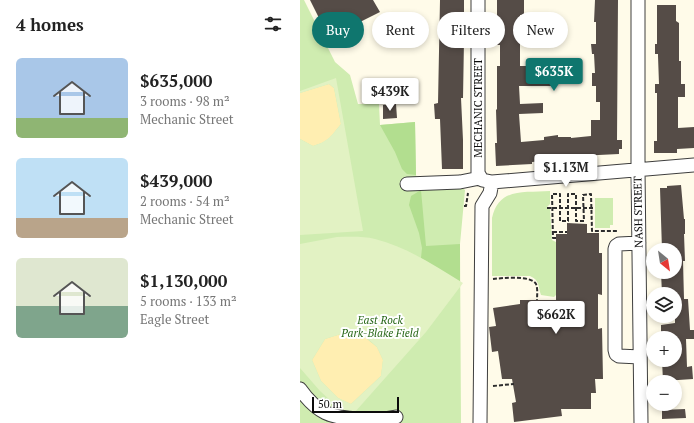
<!DOCTYPE html>
<html lang="en">
<head>
<meta charset="utf-8">
<style>
  body { margin:0; font-family:"PT Serif",serif; background:#f6f6f6; color:#222; height:100vh; display:flex; flex-direction:column; font-size:15px; white-space:nowrap }
  * { box-sizing:border-box; margin:0 }
  p { font-size:13px; color:#767676 }
  .icon { flex:none; width:22px; height:22px; fill:none; stroke:currentColor; stroke-width:2; stroke-linecap:round; stroke-linejoin:round }
  .map { position:relative; flex:1; overflow:hidden }
  .details { display:flex; flex-direction:column; background:#fff; width:300px }
  .details>* { flex:none }
  .top-card { position:absolute; left:12px; top:12px; width:322px; height:36px; display:flex; gap:8px }
  .needle { width:26px; rotate:150deg }
  .buttons { position:absolute; left:346px; top:243px; display:grid; gap:8px }
  .buttons a { display:grid; place-items:center; width:36px; height:36px; border-radius:50%; background:#fff; box-shadow:0 2px 6px #0003; font-size:20px }
  .scale { position:absolute; left:12px; bottom:10px; width:87px; box-sizing:border-box; padding-left:4px; border:2px solid #0b0b0b; border-top:0; font-size:11px; line-height:14px; white-space:nowrap; color:#0b0b0b; -webkit-text-stroke:3px #fff; paint-order:stroke }
  .price { position:absolute; translate:-50% -34px; padding:0 9px; border-radius:4px; background:#fff; color:#222; font-size:13px; line-height:26px; filter:drop-shadow(0 1px 2px #0008) }
  .price::after { content:''; position:absolute; left:50%; top:24px; width:12px; height:9px; margin-left:-6px; background:inherit; clip-path:polygon(0 0,100% 0,50% 100%) }
  .price.active { background:#0f766e; color:#fff }
  ul { padding:0; list-style:none }
  li { display:flex; align-items:center; gap:12px; height:100px; padding:0 16px }
  li span { display:grid; place-items:center; flex:none; width:112px; height:80px; border-radius:6px; color:#555 }
  li>.icon { margin-inline-start:auto }
  span .icon { width:48px; height:48px; fill:#fffc; stroke-width:1 }
  li b { font-size:17px }
  h2 { display:flex; justify-content:space-between; align-items:center; height:48px; padding:0 16px; font-size:17px }
  .tag { padding:0 14px; border-radius:18px; background:#fff; box-shadow:0 2px 6px #0003; font-size:14px; line-height:36px }
  .tag.active { background:#0f766e; color:#fff }
  main { display:flex; flex:1; min-height:0 }
  .map>svg:first-child { display:block }
  .green { fill:#cfecb0 }
  .forest { fill:#b2de8f }
  .sand { fill:#ffeeb1 }
  .pitch { fill:#e2f2c3; fill-rule:evenodd }
  .building { fill:#554c47 }
  .lines { fill:none; stroke-linecap:round; stroke-linejoin:round }
  .minor-casing { stroke:#3e3e3e; stroke-width:15 }
  .path { stroke:#2d2d2d; stroke-width:2; stroke-dasharray:4 2; stroke-linecap:butt }
  .minor { stroke:#fff; stroke-width:13 }
  .labels { text-anchor:middle; stroke-width:4; stroke-linejoin:round; paint-order:stroke }
  .street-label { font-size:11px; fill:#0b0b0b; stroke:#fff }
  .park-label { font-size:11px; font-style:italic; fill:#286718; stroke:#fff }
</style>
</head>
<body>
<main>
<section class="details">
<h2>4 homes<svg class="icon" aria-label="filters" viewBox="0 0 24 24"><path d="M4 7h16M4 17h16"/><circle cx="9" cy="7" r="2"/><circle cx="15" cy="17" r="2"/></svg></h2>
<ul>
<li><span style="background:linear-gradient(#a9c7e8 75%,#8fb573 0)"><svg class="icon" aria-label="home" viewBox="0 0 24 24"><path d="M3 11l9-7 9 7M6 9v11h12V9"/></svg></span><div><b>$635,000</b><p>3 rooms · 98 m²</p><p>Mechanic Street</p></div></li>
<li><span style="background:linear-gradient(#bfe0f5 75%,#b9a48a 0)"><svg class="icon" aria-label="home" viewBox="0 0 24 24"><path d="M3 11l9-7 9 7M6 9v11h12V9"/></svg></span><div><b>$439,000</b><p>2 rooms · 54 m²</p><p>Mechanic Street</p></div></li>
<li><span style="background:linear-gradient(#dfe7d0 60%,#7fa58c 0)"><svg class="icon" aria-label="home" viewBox="0 0 24 24"><path d="M3 11l9-7 9 7M6 9v11h12V9"/></svg></span><div><b>$1,130,000</b><p>5 rooms · 133 m²</p><p>Eagle Street</p></div></li>
</ul>
</section>
<div class="map">
<svg width="394" height="423" viewBox="0 0 394 423">
  <rect width="100%" height="100%" fill="#fffbe9"/>
  <path class="green" d="M 0,0 L 4,0 L 35,62 L 50,75 L 58,104 L 79,104 L 80,125 L 115,122 L 116,175 L 121,190 L 161,187 L 165,190 L 160,244 L 161,423 L 0,423 Z
    M 250,191 L 250,204 L 247,207 L 247,209 L 250,209 L 252,240 L 256,242 L 256,295 L 254,297 L 241,295 C 238,287 240,280 230,276 L 192,276 L 192,218 C 199,187 224,193 250,191 Z
    M 295,198 L 313,198 L 313,225 L 310,225 L 310,228 L 295,228 Z"/>
  <path class="forest" d="M 115,122 L 116,175 L 107,174 L 102,169 L 95,152 L 80,125 Z
    M 121,190 L 126,246 L 160,244 L 160,282 L 121,258 L 122,248 L 119,233 L 109,205 L 111,196 Z"/>
  <path class="sand" d="M 29,84 L 34,88 L 41,124 C 31,136 30,141 13,146 L 0,139 L 0,93 Z
    M 44,333 L 62,335 L 77,347 L 83,360 L 81,376 L 51,404 L 38,398 L 21,381 L 12,360 L 25,339 Z"/>
  <path class="pitch" d="M 36,78 L 63,231 L 0,235 L 0,139 L 13,146 C 29,141 31,136 41,124 L 34,88 L 29,84 L 0,93 L 0,91 Z
    M 37,237 C 49,237 63,236 75,239 C 107,247 135,266 163,283 L 126,332 L 55,412 L 43,412 L 20,391 L 0,368 L 0,244 ZM 44,333 L 62,334 L 77,347 L 83,360 L 81,376 L 51,404 L 38,398 L 21,381 L 12,360 L 25,339 Z"/>
  <path class="building" d="M 10,0 L 73,0 L 80,12 L 36,34 L 32,26 L 25,30 Z
    M 140,0 L 164,0 L 164,26 L 165,26 L 165,40 L 164,40 L 163,98 L 161,98 L 163,140 L 163,169 L 142,169 L 140,119 L 135,119 L 134,104 L 138,103 Z
    M 197,0 L 224,0 L 224,15 L 220,15 L 220,66 L 245,66 L 245,61 L 258,61 L 258,66 L 272,66 L 272,81 L 257,81 L 257,86 L 219,86 L 220,104 L 243,103 L 243,113 L 219,114 L 221,142 L 244,140 L 244,137 L 258,135 L 258,137 L 271,137 L 271,138 L 291,136 L 291,120 L 300,120 L 300,102 L 296,102 L 296,86 L 292,86 L 292,73 L 295,73 L 294,54 L 292,54 L 291,44 L 296,44 L 296,22 L 294,22 L 295,0 L 318,0 L 317,140 L 322,140 L 322,149 L 319,149 L 319,154 L 278,156 L 279,162 L 264,163 L 264,159 L 232,162 L 232,164 L 196,166 L 195,143 L 197,143 L 196,110 L 197,109 L 197,66 L 200,66 L 200,45 L 197,45 Z
    M 357,5 L 376,5 L 376,21 L 379,23 L 379,61 L 381,61 L 381,84 L 385,84 L 385,97 L 378,97 L 378,128 L 394,127 L 394,148 L 377,149 L 377,153 L 354,153 L 354,141 L 357,141 L 357,93 L 355,93 L 355,84 L 359,84 L 358,56 L 358,54 L 355,54 L 355,44 L 357,44 Z
    M 96,104 L 97,118 L 83,119 L 83,105 Z
    M 381,185 L 384,219 L 385,219 L 385,234 L 384,234 L 385,261 L 383,261 L 384,299 L 388,299 L 390,330 L 394,330 L 394,339 L 386,339 L 387,367 L 392,366 L 393,379 L 363,381 L 362,360 L 375,360 L 375,338 L 361,338 L 361,325 L 375,323 L 375,294 L 362,294 L 361,272 L 375,272 L 375,250 L 362,250 L 360,188 L 367,188 L 367,186 Z
    M 267,223 L 287,224 L 287,233 L 299,233 L 299,253 L 302,253 L 302,295 L 298,294 L 298,329 L 302,328 L 303,379 L 295,379 L 296,393 L 291,393 L 291,409 L 261,409 L 262,416 L 214,422 L 212,403 L 216,402 L 212,379 L 202,379 L 198,351 L 192,352 L 189,327 L 196,326 L 193,308 L 220,304 L 220,300 L 256,300 L 256,234 L 267,234 Z
    M 385,409 L 386,418 L 362,419 L 362,410 Z"/>
  <g class="lines">
    <g class="minor-casing">
      <path id="minor" d="M 178,0 L 178,173 L 182,180 L 192,182 L 394,165
        M 338,0 L 338,170 L 341,423
        M 107,184 L 160,182 L 180,178
        M 339,243 L 319,244 L 316,246 L 315,249 L 315,350 L 316,354 L 319,356 L 340,357
        M 0,389 C 17,413 31,418 59,419 C 72,420 83,420 96,417
        M 180,423 L 182,206 L 190,193 L 192,182"/>
    </g>
    <path class="path" d="M 164,206 L 166,206 L 168,193
      M 247,208 L 295,208
      M 253,232 L 267,232
      M 256,238 L 253,238 L 252,194 L 260,194 L 260,221 L 268,221 L 268,194 L 276,194 L 276,221 L 284,221 L 283,195 L 291,194 L 292,231 L 317,231
      M 193,279 C 203,278 231,275 236,284 C 238,289 237,295 237,300
      M 193,386 L 214,384"/>
    <use href="#minor" class="minor"/>
  </g>
  <g class="labels">
    <g class="street-label">
      <text transform="translate(178 108) rotate(-90)" y="4">MECHANIC STREET</text>
      <text transform="translate(338 212) rotate(-91)" y="4">NASH STREET</text>
    </g>
    <g class="park-label">
      <text x="80" y="324">East Rock<tspan x="80" dy="13">Park-Blake Field</tspan></text>
    </g>
  </g>
</svg>
<div class="buttons">
<a><svg class="needle" viewBox="-14 -14 28 28"><path d="M0-13l5 13h-10z" fill="#e53935"/><path d="M0 13l5-13h-10z" fill="#767676"/></svg></a>
<a><svg class="icon" aria-label="layers" viewBox="0 0 24 24"><path d="M12 4l9 5-9 5-9-5zM3 14l9 5 9-5"/></svg></a>
<a>+</a>
<a>−</a>
</div>
<div class="scale">50 m</div>
<b class="price active" style="left:254px;top:92px">$635K</b>
<b class="price" style="left:90px;top:112px">$439K</b>
<b class="price" style="left:266px;top:188px">$1.13M</b>
<b class="price" style="left:256px;top:335px">$662K</b>
<div class="top-card">
<a class="tag active">Buy</a>
<a class="tag">Rent</a>
<a class="tag">Filters</a>
<a class="tag">New</a>
</div>
</div>
</main>
</body>
</html>
